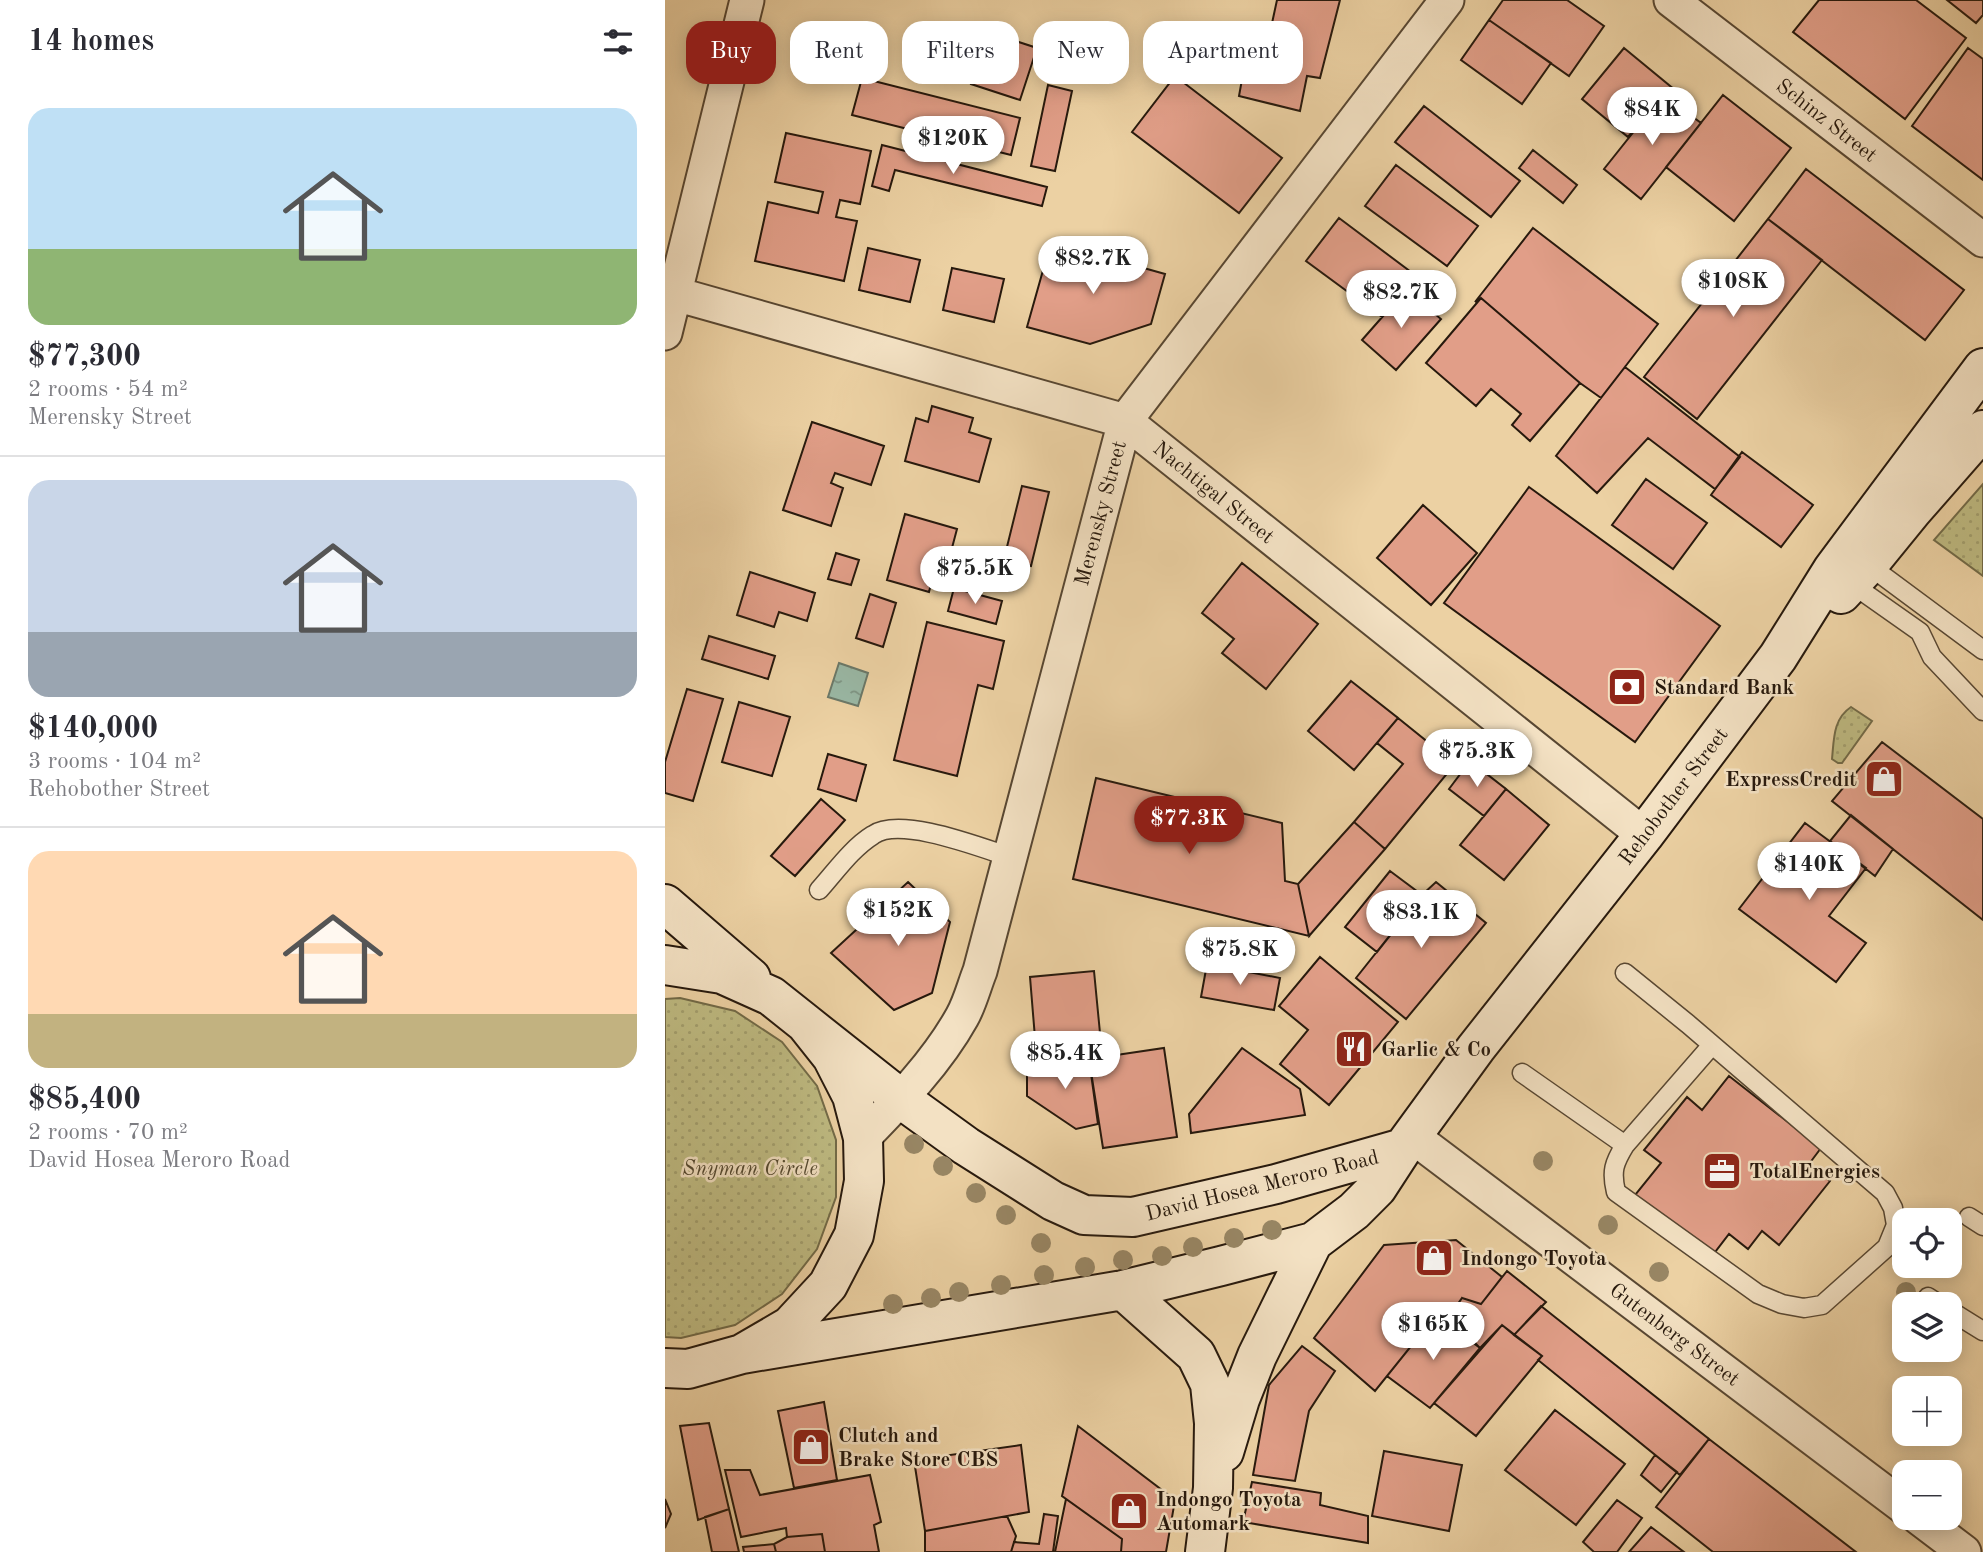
<!DOCTYPE html>
<html lang="en">
<head>
<meta charset="utf-8">
<style>
  body { margin:0; font-family:"Old Standard TT",serif; background:#f7f7f7; color:#2b2b33; height:100vh; display:flex; flex-direction:column; font-size:26px; white-space:nowrap }
  * { box-sizing:border-box; margin:0 }
  p { font-size:23px; color:#7c7c81 }
  .icon { flex:none; width:38px; height:38px; fill:none; stroke:currentColor; stroke-width:2; stroke-linecap:round; stroke-linejoin:round }
  .map { position:relative; flex:1; overflow:hidden }
  .sheet { display:flex; flex-direction:column; background:#fff; width:665px }
  .sheet>* { flex:none }
  .banner { position:absolute; left:21px; top:21px; width:665px; height:63px; display:flex; gap:14px }
  .controls { position:absolute; left:1227px; top:1208px; display:grid; gap:14px }
  .controls a { display:grid; place-items:center; width:70px; height:70px; border-radius:14px; background:#fff; box-shadow:0 4px 18px #0003; font-size:35px }
  .price { position:absolute; translate:-50% -60px; padding:0 16px; border-radius:24px; background:#fff; color:#222; font-size:23px; line-height:46px; filter:drop-shadow(0 2px 4px #0008) }
  .price::after { content:''; position:absolute; left:50%; top:42px; width:21px; height:16px; margin-left:-10px; background:inherit; clip-path:polygon(0 0,100% 0,50% 100%) }
  .price.selected { background:#8f2418; color:#fff }
  ul { padding:0; list-style:none }
  li { display:grid; align-content:center; gap:14px; height:371px; padding:0 28px }
  li+li { border-top:2px solid #e1e1e2 }
  li span { display:grid; place-items:center; height:217px; border-radius:21px; color:#555 }
  li>.icon { margin-inline-start:auto }
  span .icon { width:126px; height:126px; fill:#fffc; stroke-width:1 }
  li b { font-size:30px }
  h2 { display:flex; justify-content:space-between; align-items:center; height:84px; padding:0 28px; font-size:30px }
  .pill { padding:0 24px; border-radius:21px; background:#fff; box-shadow:0 4px 18px #0003; font-size:24px; line-height:63px }
  .pill.selected { background:#8f2418; color:#fff }
  main { display:flex; flex:1; min-height:0 }
  .map>svg:first-child { display:block }
  .grass { fill:url(#grass-dots); stroke:#726a47; stroke-width:2 }
  .water { fill:url(#water-ripples); stroke:#6b7868; stroke-width:2 }
  .building { fill:#e19e88; stroke:#27190d; stroke-width:2 }
  .lines { fill:none; stroke-linecap:round; stroke-linejoin:round }
  .lane-casing { stroke:#584732; stroke-width:21 }
  .street-casing { stroke:#584732; stroke-width:37 }
  .secondary-casing { stroke:#27190d; stroke-width:42 }
  .lane { stroke:#f3e1c3; stroke-width:18 }
  .street { stroke:#f3e1c3; stroke-width:33 }
  .secondary { stroke:#f3e1c3; stroke-width:38 }
  .tree { fill:#988664 }
  .labels { text-anchor:middle; stroke-width:5; stroke-linejoin:round; paint-order:stroke }
  .street-label { font-size:21px; fill:#27190d; stroke:#f3e1c3 }
  .poi-label { font-size:21px; font-weight:bold; fill:#27190d; stroke:#f3e1c3; text-anchor:start }
  .park-label { font-size:21px; font-style:italic; fill:#544930; stroke:#f3e1c3 }
</style>
</head>
<body>
<main>
<section class="sheet">
<h2>14 homes<svg class="icon" aria-label="filters" viewBox="0 0 24 24"><path d="M4 7h16M4 17h16"/><circle cx="9" cy="7" r="2"/><circle cx="15" cy="17" r="2"/></svg></h2>
<ul>
<li><span style="background:linear-gradient(#bfe0f5 65%,#8fb573 0)"><svg class="icon" aria-label="home" viewBox="0 0 24 24"><path d="M3 11l9-7 9 7M6 9v11h12V9"/></svg></span><div><b>$77,300</b><p>2 rooms · 54 m²</p><p>Merensky Street</p></div></li>
<li><span style="background:linear-gradient(#c9d6e8 70%,#9aa5b1 0)"><svg class="icon" aria-label="home" viewBox="0 0 24 24"><path d="M3 11l9-7 9 7M6 9v11h12V9"/></svg></span><div><b>$140,000</b><p>3 rooms · 104 m²</p><p>Rehobother Street</p></div></li>
<li><span style="background:linear-gradient(#ffd9b3 75%,#c2b280 0)"><svg class="icon" aria-label="home" viewBox="0 0 24 24"><path d="M3 11l9-7 9 7M6 9v11h12V9"/></svg></span><div><b>$85,400</b><p>2 rooms · 70 m²</p><p>David Hosea Meroro Road</p></div></li>
</ul>
</section>
<div class="map">
<svg width="1318" height="1552" viewBox="0 0 1318 1552">
  <defs>
    <pattern id="grass-dots" width="8" height="8" patternUnits="userSpaceOnUse" patternTransform="scale(1.75)"><rect width="8" height="8" fill="#beba81"/><path d="M2 2h.1M6 6h.1" fill="none" stroke="#a39f6e" stroke-width="1.8" stroke-linecap="round"/></pattern>
    <pattern id="water-ripples" width="26" height="14" patternUnits="userSpaceOnUse" patternTransform="scale(1.75)"><rect width="26" height="14" fill="#99b7a4"/><path d="M2 4q2-2 4 0t4 0M15 11q2-2 4 0t4 0" fill="none" stroke="#7d9484"/></pattern>
  </defs>
  <rect width="100%" height="100%" fill="#ecd1a3"/>
  <filter id="stains"><feTurbulence type="fractalNoise" baseFrequency=".00286" numOctaves="4"/><feColorMatrix values="0 0 0 0 .2 0 0 0 0 .09 0 0 0 0 .02 0 0 0 .5 -.17"/></filter>
  <radialGradient id="worn" r=".72"><stop offset=".6" stop-color="#630" stop-opacity="0"/><stop offset="1" stop-color="#630" stop-opacity=".3"/></radialGradient>
  <path class="grass" d="M 1318,484 L 1318,576 L 1269,540 Z
    M 1186,707 L 1207,721 L 1177,763 L 1173,763 L 1167,759 C 1169,739 1168,719 1186,707 Z
    M 15,998 L 70,1011 L 117,1042 L 152,1086 L 171,1140 L 171,1197 L 152,1249 L 117,1294 L 70,1325 L 16,1338 L 0,1337 L 0,999 Z"/>
  <path class="water" d="M 174,663 L 203,673 L 193,706 L 163,697 Z"/>
  <path class="building" d="M 612,0 L 675,0 L 655,78 L 642,76 L 635,111 L 574,96 L 583,46 L 601,51 Z
    M 838,0 L 902,0 L 939,26 L 904,76 L 824,20 Z
    M 1154,0 L 1251,0 L 1301,38 L 1240,119 L 1128,32 Z
    M 1282,0 L 1318,0 L 1318,15 L 1311,23 Z
    M 824,20 L 886,63 L 857,104 L 796,60 Z
    M 323,32 L 372,48 L 355,100 L 306,84 Z
    M 959,48 L 1016,95 L 1009,104 L 998,95 L 963,137 L 917,99 Z
    M 1303,48 L 1318,59 L 1318,180 L 1247,126 Z
    M 510,76 L 617,158 L 574,213 L 467,132 Z
    M 197,78 L 355,118 L 346,155 L 187,115 Z
    M 383,85 L 407,91 L 390,171 L 366,166 Z
    M 998,95 L 1036,123 L 976,199 L 939,169 Z
    M 1058,95 L 1126,148 L 1069,221 L 1001,167 Z
    M 759,106 L 855,181 L 826,217 L 730,142 Z
    M 121,133 L 206,151 L 195,204 L 175,200 L 171,217 L 192,221 L 179,281 L 90,261 L 103,202 L 153,213 L 158,192 L 110,182 Z
    M 217,145 L 382,187 L 377,206 L 230,170 L 224,191 L 207,186 Z
    M 868,150 L 912,185 L 898,203 L 854,168 Z
    M 731,165 L 813,226 L 782,266 L 700,206 Z
    M 1141,169 L 1299,290 L 1260,340 L 1103,219 Z
    M 674,218 L 750,275 L 741,290 L 717,317 L 641,261 Z
    M 1103,219 L 1157,260 L 1032,419 L 979,377 Z
    M 868,228 L 993,324 L 936,398 L 915,383 L 816,298 L 810,302 Z
    M 386,242 L 500,274 L 486,324 L 425,344 L 362,327 Z
    M 203,248 L 255,260 L 245,302 L 194,290 Z
    M 287,268 L 339,279 L 329,322 L 278,310 Z
    M 741,290 L 776,319 L 731,370 L 697,340 Z
    M 816,298 L 915,383 L 865,441 L 847,425 L 856,414 L 826,389 L 811,406 L 761,363 Z
    M 960,367 L 1075,457 L 1050,489 L 983,438 L 932,493 L 891,456 Z
    M 267,406 L 308,418 L 304,432 L 326,439 L 314,482 L 240,461 L 251,418 L 263,422 Z
    M 147,422 L 219,446 L 206,485 L 170,473 L 166,483 L 178,488 L 166,526 L 118,510 Z
    M 1077,452 L 1148,505 L 1116,547 L 1046,495 Z
    M 981,479 L 1042,523 L 1008,569 L 947,525 Z
    M 357,486 L 384,492 L 366,566 L 339,559 Z
    M 864,487 L 1055,626 L 970,742 L 779,603 Z
    M 758,505 L 812,553 L 766,605 L 712,558 Z
    M 240,514 L 292,529 L 283,563 L 272,560 L 264,592 L 222,580 Z
    M 171,553 L 194,560 L 186,585 L 163,579 Z
    M 577,563 L 653,624 L 601,689 L 557,653 L 569,639 L 537,613 Z
    M 85,572 L 150,593 L 142,621 L 114,612 L 109,627 L 72,615 Z
    M 289,588 L 337,601 L 331,624 L 283,611 Z
    M 205,594 L 231,603 L 218,647 L 191,638 Z
    M 262,622 L 339,641 L 328,689 L 313,685 L 292,776 L 229,760 Z
    M 44,636 L 110,656 L 103,679 L 37,659 Z
    M 686,681 L 733,718 L 689,770 L 643,731 Z
    M 22,689 L 58,699 L 28,801 L 0,793 L 0,762 Z
    M 74,702 L 125,717 L 107,776 L 57,762 Z
    M 733,718 L 790,764 L 720,849 L 689,822 L 738,764 L 712,743 Z
    M 1217,742 L 1318,819 L 1318,920 L 1167,801 Z
    M 163,754 L 201,765 L 191,801 L 153,789 Z
    M 805,761 L 841,789 L 819,816 L 784,789 Z
    M 431,778 L 617,823 L 620,881 L 633,884 L 644,936 L 408,879 Z
    M 841,789 L 884,825 L 839,880 L 795,845 Z
    M 156,799 L 180,820 L 130,876 L 106,856 Z
    M 1186,815 L 1228,849 L 1210,876 L 1165,841 Z
    M 689,822 L 720,849 L 644,936 L 633,884 Z
    M 1140,823 L 1201,868 L 1164,916 L 1201,943 L 1171,982 L 1074,909 Z
    M 725,871 L 757,895 L 712,952 L 680,927 Z
    M 243,882 L 285,922 L 267,993 L 229,1010 L 166,953 Z
    M 771,882 L 821,923 L 741,1019 L 691,978 L 757,895 Z
    M 655,957 L 733,1022 L 664,1105 L 615,1064 L 643,1030 L 614,1006 Z
    M 542,964 L 615,978 L 609,1010 L 536,997 Z
    M 429,971 L 435,1033 L 370,1038 L 365,977 Z
    M 499,1048 L 512,1137 L 438,1148 L 424,1059 Z
    M 577,1048 L 635,1089 L 640,1115 L 526,1133 L 524,1114 Z
    M 424,1059 L 433,1124 L 411,1129 L 362,1096 L 362,1067 Z
    M 1064,1076 L 1156,1148 L 1144,1164 L 1165,1181 L 1114,1245 L 1097,1231 L 1083,1249 L 1064,1234 L 1047,1256 L 970,1195 L 996,1163 L 979,1150 L 1022,1097 L 1037,1110 Z
    M 791,1240 L 837,1277 L 816,1304 L 797,1298 L 781,1321 L 771,1315 L 710,1391 L 649,1338 L 719,1245 Z
    M 842,1271 L 881,1302 L 849,1335 L 837,1325 L 815,1348 L 784,1317 L 797,1298 L 816,1304 Z
    M 876,1306 L 1044,1439 L 1015,1475 L 873,1360 L 877,1356 L 849,1335 Z
    M 771,1315 L 815,1348 L 765,1408 L 722,1376 Z
    M 837,1325 L 877,1356 L 811,1436 L 769,1403 Z
    M 637,1346 L 670,1371 L 644,1411 L 630,1481 L 588,1475 L 604,1385 Z
    M 159,1402 L 172,1480 L 129,1488 L 113,1411 Z
    M 890,1410 L 960,1464 L 911,1525 L 840,1470 Z
    M 44,1423 L 64,1509 L 33,1520 L 15,1426 Z
    M 413,1426 L 510,1500 L 501,1552 L 456,1552 L 457,1539 L 397,1496 Z
    M 1044,1439 L 1191,1552 L 1048,1552 L 991,1507 Z
    M 356,1445 L 364,1512 L 260,1531 L 249,1460 Z
    M 719,1451 L 797,1465 L 784,1531 L 707,1516 Z
    M 990,1455 L 1012,1472 L 996,1492 L 976,1475 Z
    M 60,1470 L 85,1470 L 95,1495 L 205,1475 L 216,1522 L 209,1525 L 214,1552 L 160,1552 L 157,1534 L 122,1537 L 121,1528 L 76,1537 Z
    M 587,1482 L 656,1493 L 655,1505 L 703,1516 L 703,1543 L 578,1522 Z
    M 0,1499 L 6,1514 L 0,1528 Z
    M 401,1499 L 457,1539 L 456,1552 L 390,1552 Z
    M 952,1500 L 977,1518 L 952,1552 L 929,1552 L 918,1542 Z
    M 64,1509 L 74,1552 L 47,1552 L 40,1517 Z
    M 379,1514 L 393,1516 L 388,1552 L 346,1552 L 349,1542 L 374,1544 Z
    M 342,1516 L 351,1536 L 346,1552 L 260,1552 L 260,1531 Z
    M 986,1527 L 1019,1552 L 964,1552 Z
    M 157,1534 L 160,1552 L 111,1552 L 109,1544 L 122,1537 Z
    M 109,1544 L 111,1552 L 79,1552 L 78,1547 Z"/>
  <g class="lines">
    <g class="lane-casing">
      <path id="lane" d="M 1202,564 L 1318,650
        M 1184,582 L 1255,632 L 1267,657 L 1318,711
        M 154,890 C 171,871 187,848 208,835 C 235,816 314,847 345,857
        M 960,973 L 1023,1024 L 1220,1193 L 1228,1208 L 1231,1225 L 1222,1247 L 1157,1305 L 1139,1308 L 1117,1304 L 1093,1294 L 951,1192 C 946,1171 949,1163 960,1145 L 1047,1045
        M 857,1073 L 960,1145
        M 1304,1217 L 1318,1226
        M 1263,1297 L 1274,1304
        M 1284,1310 L 1318,1331"/>
    </g>
    <g class="street-casing">
      <path id="street" d="M 1006,0 L 1318,240
        M 0,291 L 460,421 L 979,835
        M 0,333 L 82,0
        M 747,1136 L 1239,1507
        M 198,1138 C 234,1101 272,1062 297,1017 C 305,1003 309,986 315,971 L 460,421 L 782,0
        M 1253,1517 L 1299,1552"/>
    </g>
    <g class="secondary-casing">
      <path id="secondary" d="M 1176,594 L 1203,565 L 1247,511 L 1318,430
        M 0,904 L 86,978
        M 0,965 L 57,974 L 106,996 L 140,1023 L 167,1057 L 187,1096 L 198,1138 L 199,1181 L 189,1235 L 163,1285 L 125,1326 L 77,1354 L 23,1369 L 0,1368
        M 140,1023 L 236,1099 L 301,1146 L 388,1201 L 419,1215 L 468,1217 L 611,1184 L 738,1148
        M 458,1290 L 531,1355 L 545,1384 L 549,1423 L 548,1488 L 540,1552
        M 77,1354 L 458,1290 L 556,1266 L 648,1242 L 689,1211 L 712,1188 L 738,1148 L 811,1048 L 979,835 L 1113,657 L 1168,569 L 1318,368
        M 559,1452 L 575,1399 L 592,1356 L 648,1242"/>
    </g>
    <use href="#lane" class="lane"/>
    <use href="#street" class="street"/>
    <use href="#secondary" class="secondary"/>
  </g>
  <g class="tree">
    <circle cx="249" cy="1144" r="10"/>
    <circle cx="878" cy="1161" r="10"/>
    <circle cx="278" cy="1166" r="10"/>
    <circle cx="311" cy="1193" r="10"/>
    <circle cx="341" cy="1215" r="10"/>
    <circle cx="943" cy="1225" r="10"/>
    <circle cx="607" cy="1230" r="10"/>
    <circle cx="569" cy="1238" r="10"/>
    <circle cx="376" cy="1243" r="10"/>
    <circle cx="528" cy="1247" r="10"/>
    <circle cx="497" cy="1256" r="10"/>
    <circle cx="458" cy="1260" r="10"/>
    <circle cx="420" cy="1267" r="10"/>
    <circle cx="994" cy="1272" r="10"/>
    <circle cx="379" cy="1275" r="10"/>
    <circle cx="336" cy="1285" r="10"/>
    <circle cx="294" cy="1292" r="10"/>
    <circle cx="1241" cy="1292" r="10"/>
    <circle cx="266" cy="1298" r="10"/>
    <circle cx="228" cy="1304" r="10"/>
  </g>
  <defs>
    <g id="bank-square" transform="scale(2.0125)"><rect x="-9" y="-9" width="18" height="18" rx="4" fill="#8f2418" stroke="#f3e1c3"/><path d="M-6-4H6V4H-6ZM0-2.3a2.3 2.3 0 1 0 0 4.6a2.3 2.3 0 1 0 0-4.6Z" fill="#fff"/></g>
    <g id="shop-square" transform="scale(2.0125)"><rect x="-9" y="-9" width="18" height="18" rx="4" fill="#8f2418" stroke="#f3e1c3"/><path d="M-5-2.5h2.3a2.7 3.5 0 0 1 5.4 0H5L5.5 6h-11ZM-1.5-2.5h3a1.5 2.3 0 0 0-3 0Z" fill="#fff"/></g>
    <g id="restaurant-square" transform="scale(2.0125)"><rect x="-9" y="-9" width="18" height="18" rx="4" fill="#8f2418" stroke="#f3e1c3"/><path d="M-5-6h1v4h1v-4h1v4h1v-4h1v5L-1.5 .5V6h-2V.5L-5-1ZM5-6V6H3V1.5H1.5Q1.5-4 5-6Z" fill="#fff"/></g>
    <g id="office-square" transform="scale(2.0125)"><rect x="-9" y="-9" width="18" height="18" rx="4" fill="#8f2418" stroke="#f3e1c3"/><path d="M-6-3h4V-5.5h4V-3h4V5H-6ZM-1-4.5V-3h2v-1.5ZM-6 0V1H6V0Z" fill="#fff"/></g>
  </defs>
  <g fill-rule="evenodd">
    <use href="#bank-square" x="962" y="687"/>
    <use href="#shop-square" x="1219" y="779"/>
    <use href="#restaurant-square" x="689" y="1049"/>
    <use href="#office-square" x="1057" y="1171"/>
    <use href="#shop-square" x="769" y="1258"/>
    <use href="#shop-square" x="146" y="1447"/>
    <use href="#shop-square" x="464" y="1511"/>
  </g>
  <g class="labels">
    <g class="street-label">
      <text transform="translate(1162 120) rotate(38)" y="7">Schinz Street</text>
      <text transform="translate(549 492) rotate(39)" y="7">Nachtigal Street</text>
      <text transform="translate(435 513) rotate(-75)" y="7">Merensky Street</text>
      <text transform="translate(1008 796) rotate(-53)" y="7">Rehobother Street</text>
      <text transform="translate(597 1185) rotate(-14)" y="7">David Hosea Meroro Road</text>
      <text transform="translate(1010 1334) rotate(37)" y="7">Gutenberg Street</text>
    </g>
    <g class="poi-label">
      <text x="989" y="694">Standard Bank</text>
      <text x="1192" y="786" text-anchor="end">ExpressCredit</text>
      <text x="716" y="1056">Garlic &amp; Co</text>
      <text x="1084" y="1178">TotalEnergies</text>
      <text x="796" y="1265">Indongo Toyota</text>
      <text x="173" y="1442">Clutch and<tspan x="173" dy="24">Brake Store CBS</tspan></text>
      <text x="491" y="1506">Indongo Toyota<tspan x="491" dy="24">Automark</tspan></text>
    </g>
    <g class="park-label">
      <text x="85" y="1175">Snyman Circle</text>
    </g>
  </g>
  <rect width="100%" height="100%" filter="url(#stains)"/>
  <rect width="100%" height="100%" fill="url(#worn)"/>
</svg>
<div class="controls">
<a><svg class="icon" aria-label="locate" viewBox="0 0 24 24"><circle cx="12" cy="12" r="6"/><path d="M12 2v4M12 18v4M2 12h4M18 12h4"/></svg></a>
<a><svg class="icon" aria-label="layers" viewBox="0 0 24 24"><path d="M12 4l9 5-9 5-9-5zM3 14l9 5 9-5"/></svg></a>
<a>+</a>
<a>−</a>
</div>
<b class="price" style="left:987px;top:147px">$84K</b>
<b class="price" style="left:288px;top:176px">$120K</b>
<b class="price" style="left:428px;top:296px">$82.7K</b>
<b class="price" style="left:1068px;top:319px">$108K</b>
<b class="price" style="left:736px;top:330px">$82.7K</b>
<b class="price" style="left:310px;top:606px">$75.5K</b>
<b class="price" style="left:812px;top:789px">$75.3K</b>
<b class="price selected" style="left:524px;top:856px">$77.3K</b>
<b class="price" style="left:1144px;top:902px">$140K</b>
<b class="price" style="left:233px;top:948px">$152K</b>
<b class="price" style="left:756px;top:950px">$83.1K</b>
<b class="price" style="left:575px;top:987px">$75.8K</b>
<b class="price" style="left:400px;top:1091px">$85.4K</b>
<b class="price" style="left:768px;top:1362px">$165K</b>
<div class="banner">
<a class="pill selected">Buy</a>
<a class="pill">Rent</a>
<a class="pill">Filters</a>
<a class="pill">New</a>
<a class="pill">Apartment</a>
</div>
</div>
</main>
</body>
</html>
